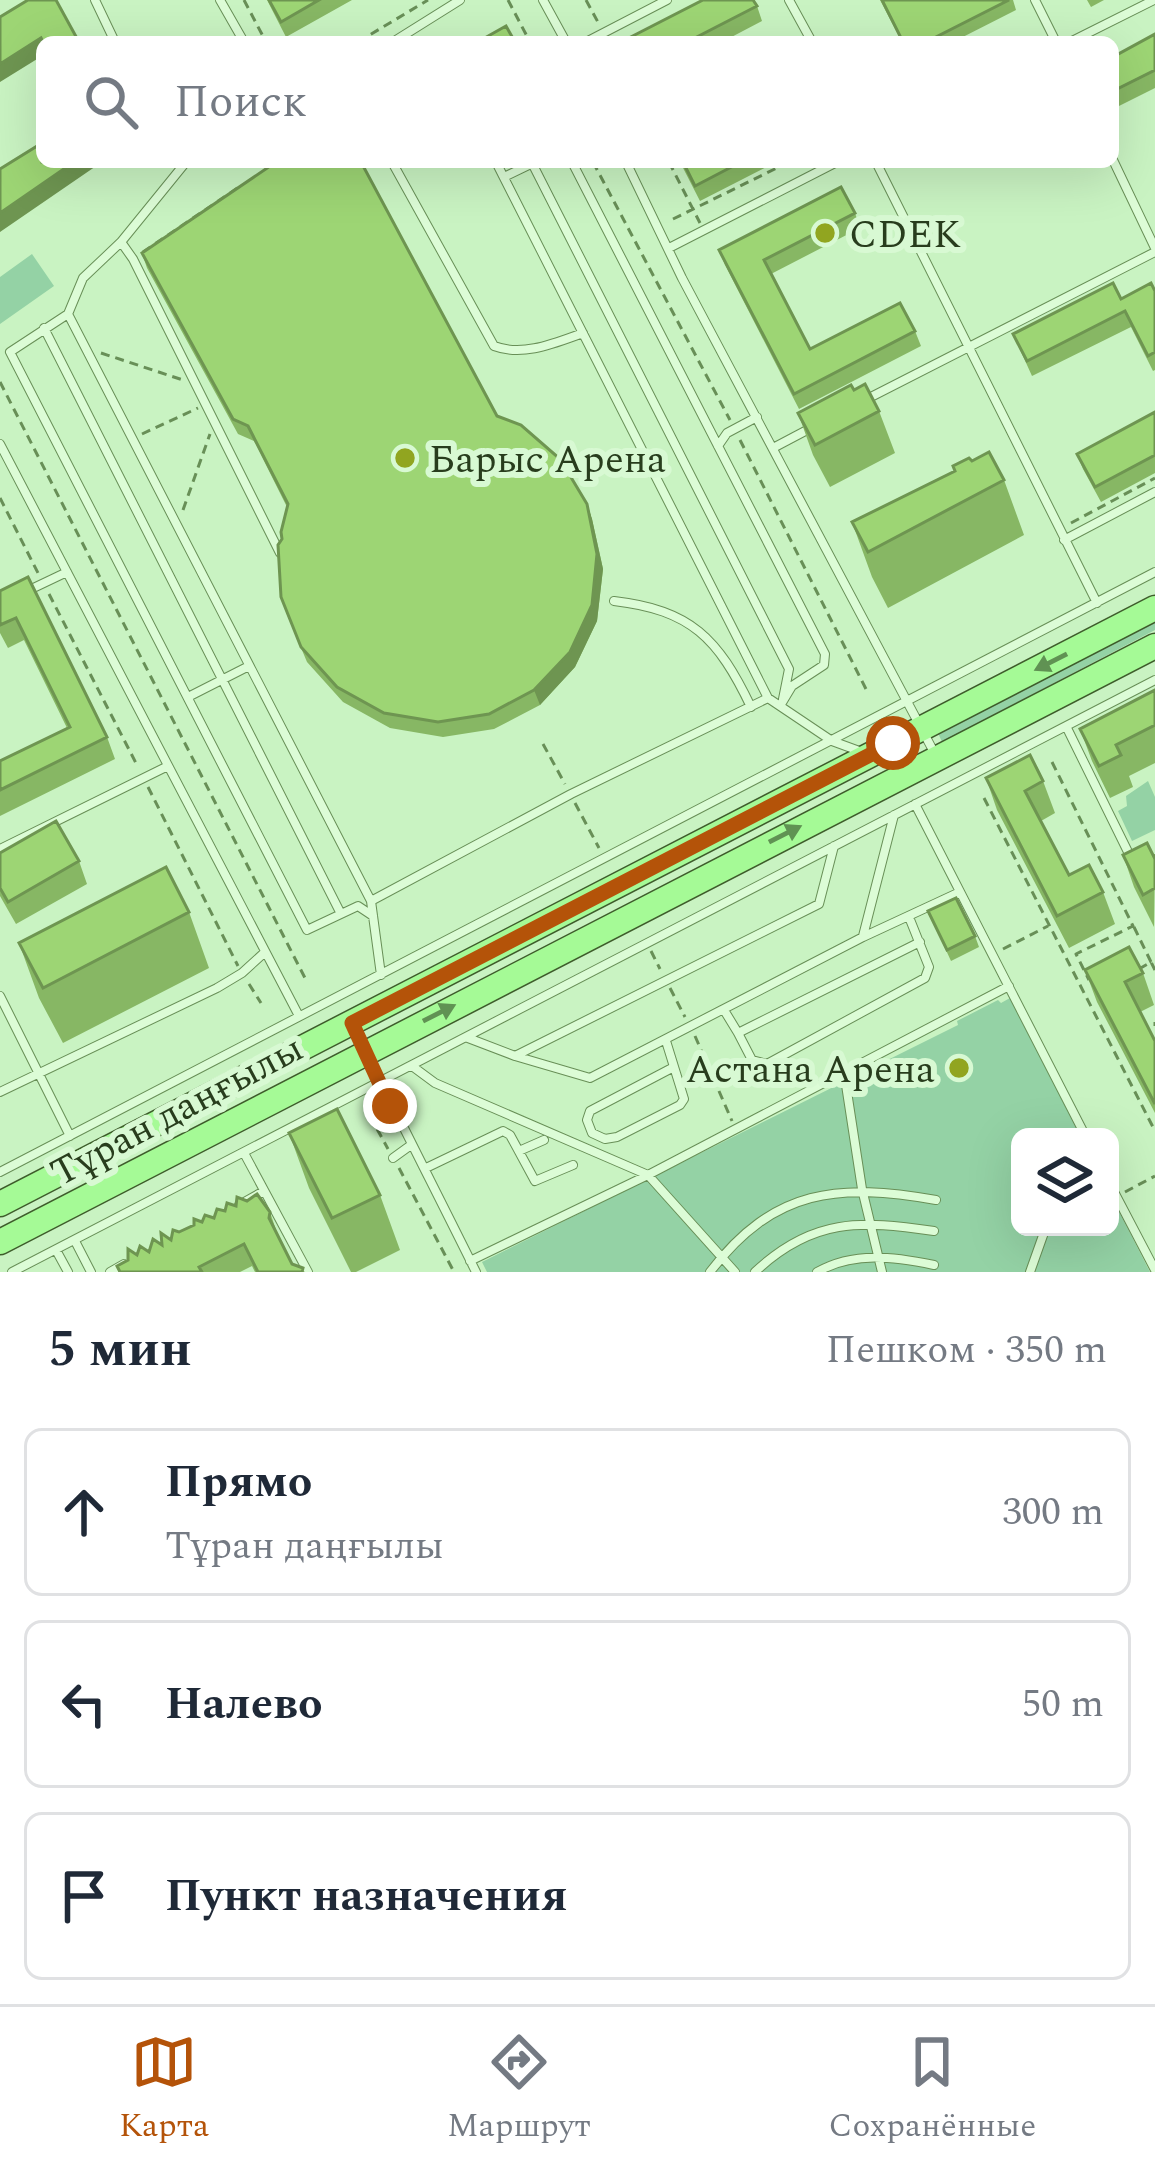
<!DOCTYPE html>
<html lang="ru">
<meta charset="utf-8">
<style>
:root{--surface:#fff;--page:#f6f6f7;--text:#1f2937;--muted:#747a83;--line:#e0e1e3;--accent:#b45309}
body{margin:0;font-family:Spectral,serif;background:var(--page);color:var(--text)}
.controls{position:absolute;right:36px;bottom:36px;display:grid;overflow:hidden;border-radius:18px;box-shadow:0 12px 48px #0002}
.controls button{width:108px;height:108px;display:grid;place-items:center;padding:0;border:0;border-bottom:3px solid var(--line);background:var(--surface);color:var(--text);font:60px sans-serif}
.stop{position:absolute;width:36px;height:36px;margin:-27px;border:9px solid #b45309;border-radius:50%;background:#fff}
.stop.end{background:#b45309;border-color:#fff;box-shadow:0 3px 12px #0008}
.list{margin:0;padding:0;list-style:none}
h2{display:flex;justify-content:space-between;align-items:center;height:156px;margin:0;padding:0 48px;font-size:51px}
h2 small{font-size:39px;font-weight:400;color:var(--muted)}
.list li{display:grid;grid-template-columns:78px 1fr auto;gap:36px;align-items:center;box-sizing:border-box;height:168px;margin:0 24px 24px;padding:0 24px;border:3px solid var(--line);border-radius:18px}
.list b{display:block;font-size:45px;white-space:nowrap}
.list p{margin:0;font-size:39px;white-space:nowrap;color:var(--muted)}
.list em{font-size:39px;font-style:normal;color:var(--muted)}
.icon{flex:none;width:66px;height:66px;fill:none;stroke:currentColor;stroke-width:2;stroke-linecap:round;stroke-linejoin:round}
.map{position:relative;flex:none;width:1155px;height:1272px;overflow:hidden}
.search{position:absolute;background:var(--surface);box-shadow:0 12px 48px #0002;left:36px;right:36px;top:36px;height:132px;display:flex;align-items:center;gap:30px;box-sizing:border-box;padding:0 42px;border-radius:18px;color:var(--muted);font-size:45px}
.sheet{height:732px;background:var(--surface)}
nav{display:flex;justify-content:space-around;align-items:center;box-sizing:border-box;height:168px;border-top:3px solid var(--line);background:var(--surface);font-size:33px;color:var(--muted)}
nav a{display:grid;justify-items:center;gap:6px}
nav .on{color:var(--accent)}
.map>svg:first-child{display:block}
.green{fill:#94d2a5}
.lines{fill:none;stroke-linecap:round;stroke-linejoin:round}
.lane-casing{stroke:#688f57;stroke-width:10}
.primary-casing{stroke:#3e5c2b;stroke-width:27}
.path{stroke:#688f57;stroke-width:3;stroke-dasharray:9 6;stroke-linecap:butt}
.lane{stroke:#dcfcd6;stroke-width:8}
.primary{stroke:#a5fa96;stroke-width:24}
.wall{fill:#87b764}
.shaded-wall{fill:#6e9551}
.building{fill:#9dd574;stroke:#6e9551;stroke-width:3}
.oneway{fill:#609253}
.route{stroke:#b45309;stroke-width:15}
.poi-dot{fill:#91a520;stroke:#d8f9d3;stroke-width:4.5}
.labels{text-anchor:middle;stroke-width:12;stroke-linejoin:round;paint-order:stroke}
.poi-label{font-size:39px;fill:#283d1d;stroke:#d8f9d3;text-anchor:start}
.street-label{font-size:39px;fill:#283d1d;stroke:#d8f9d3}
</style>
<div class="map">
<svg width="1155" height="1272" viewBox="0 0 1155 1272">
<rect width="100%" height="100%" fill="#c9f3c2"/>
<path class="green" d="M32 254 54 286 0 324V277Z
M1155 621V630L942 742 938 733Z
M1148 781 1155 797V830L1132 841 1118 811 1127 806 1126 796Z
M1010 998 1081 1137H1020V1227H1110V1194L1150 1272H487L482 1262 958 1025 957 1021 998 1000 1001 1003Z"/>
<g class="lines">
<g class="lane-casing">
<path id="lane" d="M95 0 115 42
M220 0 244 42
M543 0 566 42
M789 0 812 42
M1035 0 1056 42
M393 42 460 0
M586 42 667 0
M1070 42 1154 0
M1113 160 1155 248
M392 162 494 346C523 357 555 343 583 333
M496 162 768 698
M572 162 825 654 824 665 792 686 780 706
M626 162 682 278 936 756
M876 162 1097 603
M532 163 789 669 783 699
M504 177 533 163
M121 242 186 162
M669 248 837 162
M68 314 10 352 307 930 358 906 373 916
M44 328 340 912
M865 400 1155 252
M0 444 299 1016
M718 446 727 433 757 417
M773 448 809 429
M1064 540 1155 492
M280 553 133 259 121 242 83 278 68 314 371 901
M25 592 67 572
M614 601C691 610 718 638 751 707
M188 697 249 666
M1066 726 1130 856
M915 804 1086 1137
M0 849 168 766
M909 917 929 967 925 978 767 1064 752 1060 738 1033 920 942
M863 936 894 815
M381 975 371 901 571 794 768 698 832 741 862 752
M0 996 70 1136
M724 1010 738 1033
M353 1024C393 1108 435 1189 476 1272
M468 1038 515 1056 819 904 834 846
M666 1041 684 1099 680 1105 617 1137 605 1139 592 1133 587 1120 590 1111 672 1068
M515 1056 590 1078 863 937 960 892
M412 1066 435 1083 648 1175 735 1272
M844 1072 862 1189 882 1272
M0 1092 217 988 242 973 265 952
M519 1151 544 1140
M244 1153 308 1272
M393 1158 411 1145
M426 1168 503 1131 510 1135 535 1181 573 1165
M0 1172 1155 572
M1110 1184 1155 1270
M239 1205 264 1191
M75 1241 91 1272
M56 1250 68 1272
M470 1261 648 1175 1009 986
M12 1272 1155 680
M110 1272 124 1264
M710 1272C774 1188 839 1183 936 1200
M755 1272C812 1218 861 1220 934 1231
M817 1272C854 1251 894 1257 934 1265
M1030 1272 1046 1227"/>
</g>
<g class="primary-casing">
<path id="primary" d="M0 1204 1155 608
M0 1242 1155 646"/>
</g>
<path class="path" d="M244 0 266 42
M508 0 530 42
M586 0 599 24
M358 42 428 0
M405 162 485 166
M593 162 730 420
M669 162 700 223
M673 219 789 162
M143 252 239 187
M101 353 183 380
M0 382 306 980
M142 434 198 408
M740 440 868 693
M0 498 39 575
M183 510 210 434
M1071 523 1155 478
M49 594 138 767
M543 744 565 784
M1052 762 1133 926 1076 954 1089 980
M148 787 238 966
M984 798 1155 1131
M575 803 599 848
M1134 927 1151 962 1155 960
M1003 949 1048 926
M651 951 660 969
M1139 969 1151 962 1155 970
M249 984 261 1003
M670 988 685 1017
M1155 1022V1026
M695 1036 732 1121
M370 1116 388 1149
M399 1168 454 1272
M1125 1192 1155 1176"/>
<use href="#lane" class="lane"/>
<use href="#primary" class="primary"/>
</g>
<path class="wall" d="M267 0H352L286 37Z
M880 0H1013L1016 10 953 42H902Z
M1087 0H1104L1091 7Z
M757 6 762 21 722 42H621Z
M1155 34V88L1113 109V57Z
M680 162H776L700 201Z
M855 213 860 228 771 274 810 349 915 331 921 346 799 409 725 265 719 250Z
M142 253 497 416 587 504 592 519 603 569 597 621 575 667 540 705 494 729 443 737 390 728 343 702 307 662 286 612 282 539 287 507 254 441 238 434 147 268Z
M1155 291V370L1153 371 1131 327 1032 376 1013 334 1121 299Z
M854 390 879 411 895 453 830 487 813 455 798 413Z
M1155 412V473L1101 502 1083 469 1077 454Z
M972 461 1004 480 1024 535 888 608 872 577 852 522 955 472Z
M0 591 107 737 115 759 0 816V761L67 728 24 640 8 648 0 633Z
M1155 690V763L1129 776 1133 787 1110 798 1092 761 1080 729Z
M986 778 1043 781 1055 813 1041 821 1069 875 1103 892 1115 924 1069 948 997 810Z
M0 853 79 861 87 884 16 924 0 896Z
M1123 855 1155 856 1154 927 1134 887Z
M928 911 975 936 979 947 951 961Z
M189 912 209 968 63 1043 39 998 19 943Z
M1085 970 1143 973 1154 1005 1140 1012 1155 1041V1113L1097 1002Z
M289 1133 380 1195 400 1250 356 1272H351L309 1188Z
M236 1206 270 1212 278 1236 292 1264 305 1272H255L252 1266 240 1272H119L117 1266 137 1255 149 1252 171 1240 179 1232 214 1218Z"/>
<path class="shaded-wall" d="M41 38 42 56 0 82V64Z
M74 162H102L0 232V213Z
M587 504 592 519 603 569 597 621 575 667 540 705 534 690Z"/>
<path class="building" d="M28 0H56L79 42H43L41 38 0 64V17Z
M269 0H319L281 22Z
M703 0H753L757 6 687 42H621Z
M882 0H1009L926 42H903Z
M506 26 515 42H482L481 40Z
M1155 34V70L1113 91V57Z
M42 143V162H74L0 213V169Z
M276 162H361L497 416 521 425 560 459 587 504 597 554 592 605 570 652 534 690 489 714 438 722 384 713 337 687 301 647 281 597 278 545 282 539 281 532 288 504 248 426 233 419 142 253Z
M683 162H741L695 186Z
M841 187 855 213 764 260 810 349 900 303 915 331 794 394 719 250Z
M1113 283 1121 299 1151 283 1155 291V352L1148 356 1125 311 1027 361 1013 334Z
M865 384 879 411 815 445 798 413 851 385 854 390Z
M1155 412V455L1095 487 1077 454Z
M989 452 1004 480 868 552 852 522 955 471 953 466 969 458 972 461Z
M28 577 107 737 0 790V761L70 727 16 618 0 625V591Z
M1155 690V725L1116 745 1121 755 1099 766 1080 729Z
M1030 755 1043 781 1025 791 1069 875 1089 865 1103 892 1057 916 986 778Z
M56 821 79 861 8 902 0 888V853Z
M1147 843 1154 857 1155 856V888L1143 895 1123 855Z
M166 867 189 912 43 988 19 943Z
M956 898 975 936 947 950 928 911Z
M1129 947 1143 973 1125 982 1155 1041V1104L1085 970Z
M337 1109 380 1195 332 1218 289 1133Z
M257 1194 270 1212 269 1218 292 1264 303 1268 302 1272H258L244 1244 199 1267 202 1272H120L117 1266 128 1260V1249L137 1255 140 1246 149 1252 153 1239 162 1245 161 1233 171 1240 173 1230 179 1232 194 1225V1219L202 1222 205 1215 214 1218 217 1209 225 1211 227 1203 236 1206 237 1197 247 1201Z"/>
<defs><path id="oneway-solid" d="M-6-.8H1V-3.2L6.5 0L1 3.2V.8H-6Z" transform="scale(3)"/></defs>
<g class="oneway">
<use href="#oneway-solid" transform="translate(1051 662) rotate(153)"/>
<use href="#oneway-solid" transform="translate(785 834) rotate(-27)"/>
<use href="#oneway-solid" transform="translate(439 1013) rotate(-27)"/>
</g>
<g class="lines">
<path class="route" d="M390 1106 352 1023 893 743"/>
</g>
<g class="poi-dot">
<circle cx="825" cy="233" r="12"/>
<circle cx="405" cy="458" r="12"/>
<circle cx="959" cy="1068" r="12"/>
</g>
<g class="labels">
<g class="poi-label">
<text x="849" y="247">CDEK</text>
<text x="429" y="472">Барыс Арена</text>
<text x="935" y="1082" text-anchor="end">Астана Арена</text>
</g>
<g class="street-label">
<text transform="translate(176 1109) rotate(-28)" y="14">Тұран даңғылы</text>
</g>
</g>
</svg>
<div class="controls">
<button><svg class="icon" aria-label="layers" viewBox="0 0 24 24"><path d="M12 4l9 5-9 5-9-5zM3 14l9 5 9-5"/></svg></button>
</div>
<div class="stop" style="left:893px;top:743px"></div>
<div class="stop end" style="left:390px;top:1106px"></div>
<div class="search"><svg class="icon" aria-label="search" viewBox="0 0 24 24"><circle cx="10" cy="10" r="6"/><path d="M15 15l6 6"/></svg>Поиск</div>
</div>
<section class="sheet">
<h2>5 мин<small>Пешком · 350 m</small></h2>
<ul class="list">
<li><svg class="icon" aria-label="ahead" viewBox="0 0 24 24"><path d="M12 20V5M6 11l6-6 6 6"/></svg><div><b>Прямо</b><p>Тұран даңғылы</p></div><em>300 m</em></li>
<li><svg class="icon" aria-label="left" viewBox="0 0 24 24"><path d="M17 20v-9H6M10 6l-5 5 5 5"/></svg><div><b>Налево</b></div><em>50 m</em></li>
<li><svg class="icon" aria-label="arrive" viewBox="0 0 24 24"><path d="M6 21V4h12l-3 4 3 4H6"/></svg><div><b>Пункт назначения</b></div></li>
</ul>
</section>
<nav>
<a class="on"><svg class="icon" aria-label="map" viewBox="0 0 24 24"><path d="M3 6l6-2 6 2 6-2v14l-6 2-6-2-6 2zM9 4v14M15 6v14"/></svg>Карта</a>
<a><svg class="icon" aria-label="directions" viewBox="0 0 24 24"><path d="M12 3l9 9-9 9-9-9zM9 14v-3h6M13 9l2 2-2 2"/></svg>Маршрут</a>
<a><svg class="icon" aria-label="saved" viewBox="0 0 24 24"><path d="M7 4h10v16l-5-4-5 4z"/></svg>Сохранённые</a>
</nav>
